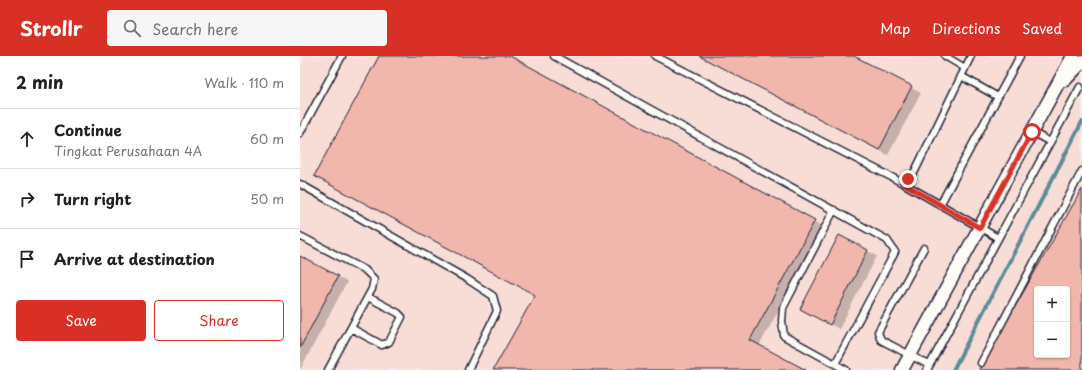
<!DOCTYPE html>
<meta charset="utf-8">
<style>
:root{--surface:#fff;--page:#f6f6f6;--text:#202124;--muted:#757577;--line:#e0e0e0;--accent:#d93025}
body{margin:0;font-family:"Playpen Sans",sans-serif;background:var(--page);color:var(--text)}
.controls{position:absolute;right:12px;bottom:12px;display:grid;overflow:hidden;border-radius:4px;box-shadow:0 1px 3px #0004}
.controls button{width:36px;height:36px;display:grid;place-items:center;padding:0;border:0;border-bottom:1px solid var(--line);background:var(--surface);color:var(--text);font:20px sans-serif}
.stop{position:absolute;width:12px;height:12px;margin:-9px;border:3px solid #d93025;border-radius:50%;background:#fff}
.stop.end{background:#d93025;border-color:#fff;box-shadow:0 1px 4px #0008}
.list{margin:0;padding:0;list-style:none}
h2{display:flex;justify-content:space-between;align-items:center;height:52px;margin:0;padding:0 16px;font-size:17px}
h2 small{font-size:13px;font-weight:400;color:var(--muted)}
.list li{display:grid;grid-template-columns:26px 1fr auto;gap:12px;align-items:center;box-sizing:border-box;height:60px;padding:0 16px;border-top:1px solid var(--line)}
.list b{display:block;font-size:15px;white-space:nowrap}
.list p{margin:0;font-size:13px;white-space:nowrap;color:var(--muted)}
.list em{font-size:13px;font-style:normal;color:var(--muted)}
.actions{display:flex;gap:8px;padding:12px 16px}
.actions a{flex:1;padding:9px 0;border:1px solid var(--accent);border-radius:4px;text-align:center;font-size:14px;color:var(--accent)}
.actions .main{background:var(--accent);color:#fff}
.icon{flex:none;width:22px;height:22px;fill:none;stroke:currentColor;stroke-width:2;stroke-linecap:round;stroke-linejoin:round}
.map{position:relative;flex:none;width:782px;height:314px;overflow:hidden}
header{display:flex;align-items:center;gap:24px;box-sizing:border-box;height:56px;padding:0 20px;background:var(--accent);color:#fff}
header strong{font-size:19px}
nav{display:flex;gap:22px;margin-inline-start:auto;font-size:14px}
.search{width:280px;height:36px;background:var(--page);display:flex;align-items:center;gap:10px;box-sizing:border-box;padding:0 14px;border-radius:4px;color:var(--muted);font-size:15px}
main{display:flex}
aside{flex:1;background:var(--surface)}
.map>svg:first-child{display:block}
.built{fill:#f8ddd6;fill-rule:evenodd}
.shadow{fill:#0003}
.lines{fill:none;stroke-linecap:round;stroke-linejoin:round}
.stream{stroke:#5b8c9a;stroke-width:4}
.building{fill:#f1b6ac;stroke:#22223b;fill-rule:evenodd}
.service-casing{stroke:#22223b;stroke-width:9}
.minor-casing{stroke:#22223b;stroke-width:15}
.service{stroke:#fdfcf7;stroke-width:6}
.minor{stroke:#fdfcf7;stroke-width:12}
.route{stroke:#d93025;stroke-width:5}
</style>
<header>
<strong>Strollr</strong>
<div class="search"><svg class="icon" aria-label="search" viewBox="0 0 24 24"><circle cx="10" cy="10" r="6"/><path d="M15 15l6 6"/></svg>Search here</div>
<nav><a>Map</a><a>Directions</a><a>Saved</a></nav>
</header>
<main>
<aside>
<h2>2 min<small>Walk · 110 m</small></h2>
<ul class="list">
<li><svg class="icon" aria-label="ahead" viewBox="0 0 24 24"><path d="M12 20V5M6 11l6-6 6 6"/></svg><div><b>Continue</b><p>Tingkat Perusahaan 4A</p></div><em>60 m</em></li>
<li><svg class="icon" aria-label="right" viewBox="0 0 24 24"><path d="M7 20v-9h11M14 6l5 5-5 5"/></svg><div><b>Turn right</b></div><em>50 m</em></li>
<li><svg class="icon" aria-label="arrive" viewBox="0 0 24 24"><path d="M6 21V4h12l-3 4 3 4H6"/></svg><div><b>Arrive at destination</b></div></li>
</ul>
<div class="actions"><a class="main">Save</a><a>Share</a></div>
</aside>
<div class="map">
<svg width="782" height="314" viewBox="0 0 782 314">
<rect width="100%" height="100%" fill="#fbeee8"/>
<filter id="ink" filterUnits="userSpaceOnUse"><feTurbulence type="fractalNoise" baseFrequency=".025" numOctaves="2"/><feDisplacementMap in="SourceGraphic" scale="8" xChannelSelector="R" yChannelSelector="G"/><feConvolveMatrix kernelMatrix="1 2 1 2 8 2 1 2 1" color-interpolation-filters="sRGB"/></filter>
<g filter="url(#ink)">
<path class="built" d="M6 0H782V314H0V10ZM737 233H767V299H737Z"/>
<path class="shadow" d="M80 0H207L524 171 459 290 504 314H194L236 239Z
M400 0H552L621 37 588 99Z
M540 180 577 200 539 273 511 258Z
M0 201 47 226 0 314Z"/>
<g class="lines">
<path class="stream" d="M653 314 782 66"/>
</g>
<path class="building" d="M79 0H210L515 164 450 284 506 314H193L235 239 14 120Z
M399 0H554L612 30 579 94Z
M782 133V314H679ZM737 233H767V299H737Z
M539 179 568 194 530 269 500 253Z
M0 200 38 220 0 292Z"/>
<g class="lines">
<g class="service-casing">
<path id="service" d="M254 0 587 184 595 196 535 308
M355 0 601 126 608 123 615 115 671 0
M645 0 665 12
M661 20 698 41
M732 76 750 86
M0 77 42 0
M601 126 698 182
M0 128 167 223 193 240 197 255 168 314
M640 149 720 0
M534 154 483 252 482 265 484 280 546 314
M0 180 65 214 74 223 72 233 28 314
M624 192 578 276 581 284 629 309
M51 272 82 289 89 286 102 261 98 257 68 241
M681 307 782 115
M627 314 780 31"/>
</g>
<g class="minor-casing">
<path id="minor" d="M765 24 782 6
M602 314 773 0"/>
</g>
<use href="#service" class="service"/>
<use href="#minor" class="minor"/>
</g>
</g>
<g class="lines" filter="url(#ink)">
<path class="route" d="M608 123 601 126 680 172 732 76"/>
</g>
</svg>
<div class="controls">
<button>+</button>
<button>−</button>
</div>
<div class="stop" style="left:732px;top:76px"></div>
<div class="stop end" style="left:608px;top:123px"></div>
</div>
</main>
